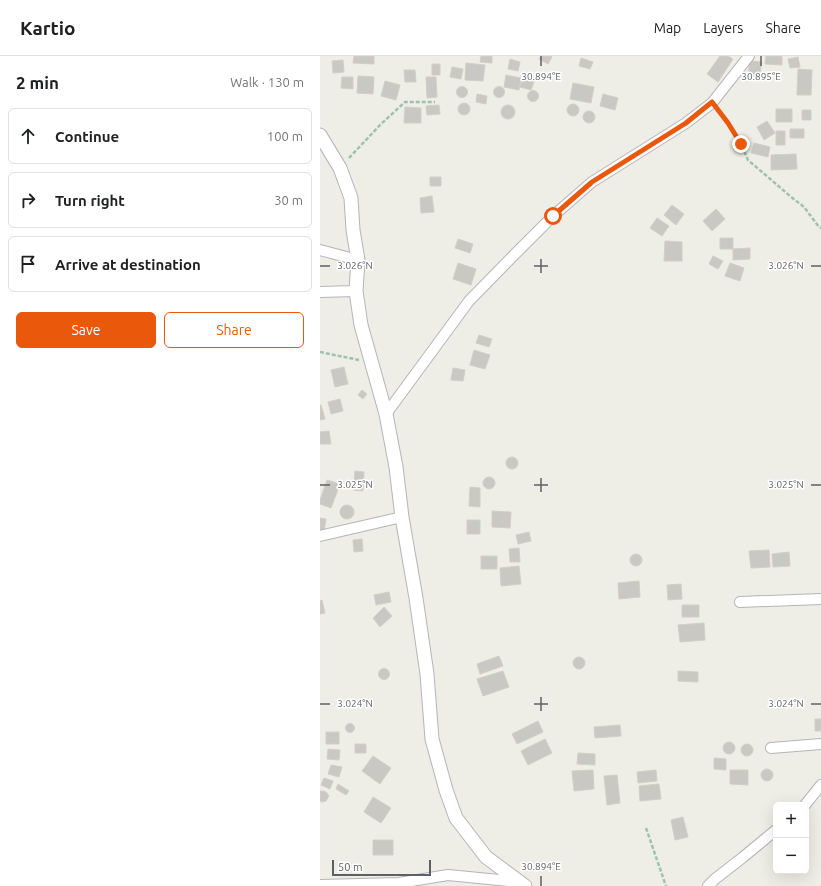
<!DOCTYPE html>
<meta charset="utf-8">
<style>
:root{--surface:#fff;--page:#f6f6f6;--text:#202124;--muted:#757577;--line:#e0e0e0;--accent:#ea580c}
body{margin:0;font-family:Ubuntu,sans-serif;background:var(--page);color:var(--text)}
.controls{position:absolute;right:12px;bottom:12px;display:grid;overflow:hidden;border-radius:6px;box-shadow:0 4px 16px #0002}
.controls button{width:36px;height:36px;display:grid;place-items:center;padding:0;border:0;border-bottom:1px solid var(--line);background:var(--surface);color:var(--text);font:20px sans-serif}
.scale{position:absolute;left:12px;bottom:10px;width:99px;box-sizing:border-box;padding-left:4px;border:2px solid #5d6064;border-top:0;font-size:11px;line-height:14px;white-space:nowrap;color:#5d6064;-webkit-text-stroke:3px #fff;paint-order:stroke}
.stop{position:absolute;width:12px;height:12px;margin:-9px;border:3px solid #ea580c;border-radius:50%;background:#fff}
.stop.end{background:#ea580c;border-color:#fff;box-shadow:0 1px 4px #0008}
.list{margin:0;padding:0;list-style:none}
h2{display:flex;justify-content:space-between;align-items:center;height:52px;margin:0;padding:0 16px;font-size:17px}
h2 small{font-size:13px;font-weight:400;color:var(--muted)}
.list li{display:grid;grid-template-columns:26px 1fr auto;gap:12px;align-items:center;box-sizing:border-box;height:56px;margin:0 8px 8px;padding:0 8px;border:1px solid var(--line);border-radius:6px}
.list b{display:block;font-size:15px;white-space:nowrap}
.list em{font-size:13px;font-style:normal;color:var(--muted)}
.actions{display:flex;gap:8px;padding:12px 16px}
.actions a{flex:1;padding:9px 0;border:1px solid var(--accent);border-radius:6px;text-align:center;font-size:14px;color:var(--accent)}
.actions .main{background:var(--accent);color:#fff}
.icon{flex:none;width:22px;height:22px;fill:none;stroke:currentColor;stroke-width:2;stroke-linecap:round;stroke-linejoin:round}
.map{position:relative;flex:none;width:501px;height:830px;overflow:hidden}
header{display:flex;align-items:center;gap:24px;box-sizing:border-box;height:56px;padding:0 20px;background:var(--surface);border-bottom:1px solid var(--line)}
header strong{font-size:19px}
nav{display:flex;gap:22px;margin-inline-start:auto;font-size:14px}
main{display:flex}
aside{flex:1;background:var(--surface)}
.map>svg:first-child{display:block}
.building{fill:#cac8c2;stroke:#d2cfc4}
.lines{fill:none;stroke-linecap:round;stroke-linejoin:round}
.minor-casing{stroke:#b3b5b9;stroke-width:12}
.tertiary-casing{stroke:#b3b5b9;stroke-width:15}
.path{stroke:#9ec3ad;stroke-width:2.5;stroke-dasharray:4 2;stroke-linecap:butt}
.minor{stroke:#fff;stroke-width:10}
.tertiary{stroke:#fff;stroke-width:13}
.route{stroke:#ea580c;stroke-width:5}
.ticks{fill:none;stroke:#5d6064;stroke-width:1.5}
.ticks-label{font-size:10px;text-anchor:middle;fill:#5d6064;stroke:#fff;stroke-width:3;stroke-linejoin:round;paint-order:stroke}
</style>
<header>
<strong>Kartio</strong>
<nav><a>Map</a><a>Layers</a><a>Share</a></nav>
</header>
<main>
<aside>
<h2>2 min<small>Walk · 130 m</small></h2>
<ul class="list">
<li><svg class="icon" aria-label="ahead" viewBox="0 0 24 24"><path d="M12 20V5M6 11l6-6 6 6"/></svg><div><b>Continue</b></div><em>100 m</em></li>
<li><svg class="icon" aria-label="right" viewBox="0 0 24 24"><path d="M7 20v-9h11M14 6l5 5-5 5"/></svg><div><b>Turn right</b></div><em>30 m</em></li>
<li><svg class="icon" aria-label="arrive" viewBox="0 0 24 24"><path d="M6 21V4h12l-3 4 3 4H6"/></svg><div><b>Arrive at destination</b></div></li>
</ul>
<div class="actions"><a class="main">Save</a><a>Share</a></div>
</aside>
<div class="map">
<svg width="501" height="830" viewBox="0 0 501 830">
<rect width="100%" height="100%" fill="#eeede6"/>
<path class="building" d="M34 0H54V8L33 7Z
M161 0H172V7L160 6Z
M221 0H231L232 1 228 8 219 3Z
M400 0H408L413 3 398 26 387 18Z
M446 0H462V9L445 8Z
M478 1 480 11 470 12 468 3Z
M261 2 273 6 270 13 259 10Z
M190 3 200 6 198 15 188 13Z
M23 4 24 16 13 17 12 5Z
M430 5 442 6 439 22 428 20Z
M146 7 165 9 163 25 145 24Z
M112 8H120V19H112Z
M132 11 143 13 141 23 130 21Z
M478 13 492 14 491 39H477Z
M84 14H95L96 26H85Z
M186 19 201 22 199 34 184 31Z
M38 20 54 21 53 38 37 37Z
M203 20 215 23 211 34 200 31Z
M22 21H33V33L21 32Z
M106 21H116L117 41 107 42Z
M65 25 80 29 76 44 61 40Z
M253 27 274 31 271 47 250 43Z
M173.5 36a5.5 5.5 0 1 1 11 0a5.5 5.5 0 1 1-11 0Z
M136.5 36a5.5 5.5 0 1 1 11 0a5.5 5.5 0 1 1-11 0Z
M207.5 40a5.5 5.5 0 1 1 11 0a5.5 5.5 0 1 1-11 0Z
M157 38 167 40 166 48 156 46Z
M283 38 298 42 295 54 280 50Z
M138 53a6 6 0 1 1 12 0a6 6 0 1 1-12 0Z
M247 54a6 6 0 1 1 12 0a6 6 0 1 1-12 0Z
M181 56a7 7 0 1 1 14 0a7 7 0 1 1-14 0Z
M119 49 120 58 107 59 106 50Z
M85 51 101 52V67H84Z
M456 53H472V66H456Z
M482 54H491V64H482Z
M263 61a6 6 0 1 1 12 0a6 6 0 1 1-12 0Z
M447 65 455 77 444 84 437 71Z
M470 73H484V82H470Z
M456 75H465V89H456Z
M434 87 450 91 448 101 431 97Z
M476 98 477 113 451 114V99Z
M110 121H121V130H110Z
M112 140 114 156 101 157 100 142Z
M352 149 364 158 356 169 344 159Z
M396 153 405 163 392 175 383 165Z
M337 162 349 170 342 180 330 172Z
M400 182H413V193H400Z
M138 183 153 188 150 197 135 192Z
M345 185 362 186V205H344Z
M430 192V203L413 204V193Z
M393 200 403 205 398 213 389 208Z
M138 207 156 213 151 229 133 223Z
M410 207 424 212 420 225 405 220Z
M159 279 172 283 169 291 156 287Z
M154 294 170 299 165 313 150 309Z
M24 311 28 328 15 331 11 314Z
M133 312 145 314 143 325 131 324Z
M42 334 47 338 43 343 38 339Z
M20 343 23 355 11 358 8 346Z
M0 349H1L5 363 0 364Z
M9 375 11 388H0V376Z
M186 407a6 6 0 1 1 12 0a6 6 0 1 1-12 0Z
M35 415 44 416 43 435 33 434Z
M163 427a6 6 0 1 1 12 0a6 6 0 1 1-12 0Z
M7 424 20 428 11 452 0 448V444Z
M150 431 160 432V451L149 450Z
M20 456a7 7 0 1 1 14 0a7 7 0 1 1-14 0Z
M172 455 191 456 190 472 172 471Z
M0 462 6 463 4 476H0Z
M147 464H160V478H147Z
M209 476 211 485 198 488 196 479Z
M42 483 43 495 34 496 33 484Z
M199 492 200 506H190L189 493Z
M449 494 450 511 431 512 429 495Z
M469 496 470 510 453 511 452 498Z
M310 504a6 6 0 1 1 12 0a6 6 0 1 1-12 0Z
M161 500H177V513H161Z
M199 510 201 528 181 530 180 512Z
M319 525 320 541 299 543 298 527Z
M361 528 362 543 348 544 347 529Z
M69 536 71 546 56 549 54 539Z
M2 544 5 557 0 558V545Z
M362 549H379V561H362Z
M64 551 72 560 60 571 53 562Z
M384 567 385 584 360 586 358 569Z
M179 600 183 610 160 618 157 608Z
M253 607a6 6 0 1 1 12 0a6 6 0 1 1-12 0Z
M58.5 618a5.5 5.5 0 1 1 11 0a5.5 5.5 0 1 1-11 0Z
M183 615 189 631 163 640 157 623Z
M358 615 378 616V626L358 625Z
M495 663H501V675H495Z
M218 665 223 676 197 688 192 678Z
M25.5 672a4.5 4.5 0 1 1 9 0a4.5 4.5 0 1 1-9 0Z
M300 669 301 680 275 682 274 671Z
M6 676H19V688H6Z
M225 683 232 697 208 709 201 695Z
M403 692a6 6 0 1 1 12 0a6 6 0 1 1-12 0Z
M421 694a6 6 0 1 1 12 0a6 6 0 1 1-12 0Z
M35 688H46V697H35Z
M8 693 20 694 19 704 7 703Z
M258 697 275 698V709L257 708Z
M53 700 71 712 60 728 42 715Z
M394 702 406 703V714L394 713Z
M11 709 22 711 19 721 8 718Z
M441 719a6 6 0 1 1 12 0a6 6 0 1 1-12 0Z
M273 714 274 733 254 735 252 715Z
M336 714 337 725 318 727 317 716Z
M410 714H428V729L410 728Z
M297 719 300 747 287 749 284 720Z
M4 722 13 725 10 733 1 729Z
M18 728 29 735 26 739 16 733Z
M339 728 341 743 320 745 319 730Z
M0 735H4L7 737 9 740 6 745 2 746 0 745Z
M53 741 71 752 61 767 44 756Z
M363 761 368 781 355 784 351 764Z
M53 784H73V799H53Z"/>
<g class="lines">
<g class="minor-casing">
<path id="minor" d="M0 194 38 204
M0 236 36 235
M66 358 149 245 194 199 233 160 272 126 366 67 392 47 429 0
M0 480 82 461
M420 546 501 543
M451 692 501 688
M485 749 501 729
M0 829 79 827 128 819 199 826
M388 830 395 823 422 802 456 774"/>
</g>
<g class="tertiary-casing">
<path id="tertiary" d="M0 79 20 112 31 142 33 174 38 204 36 235 41 269 66 358 76 411 82 461 96 542 107 618 112 683 126 734 136 762 166 801 205 830"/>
</g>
<path class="path" d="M399 55 408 67 421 88 428 104 470 140 484 151 499 171 501 172
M29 102 61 68 85 46H115
M0 296 39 304
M326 772 346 830"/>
<use href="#minor" class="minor"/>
<use href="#tertiary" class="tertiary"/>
</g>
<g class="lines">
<path class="route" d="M233 160 272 126 366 67 392 46 408 67 421 88"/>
</g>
<path class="ticks" d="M221 0V10M441 0V10M221 203V217M0 210H10M214 210H228M491 210H501M221 422V436M0 429H10M214 429H228M491 429H501M221 641V655M0 648H10M214 648H228M491 648H501M221 820V830"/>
<g class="ticks-label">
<text x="221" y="24">30.894°E</text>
<text x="441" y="24">30.895°E</text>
<text x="35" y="213">3.026°N</text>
<text x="466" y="213">3.026°N</text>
<text x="35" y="432">3.025°N</text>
<text x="466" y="432">3.025°N</text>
<text x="35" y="651">3.024°N</text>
<text x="466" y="651">3.024°N</text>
<text x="221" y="814">30.894°E</text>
</g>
</svg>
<div class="controls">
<button>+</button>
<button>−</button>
</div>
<div class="scale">50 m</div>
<div class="stop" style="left:233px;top:160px"></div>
<div class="stop end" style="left:421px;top:88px"></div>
</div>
</main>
